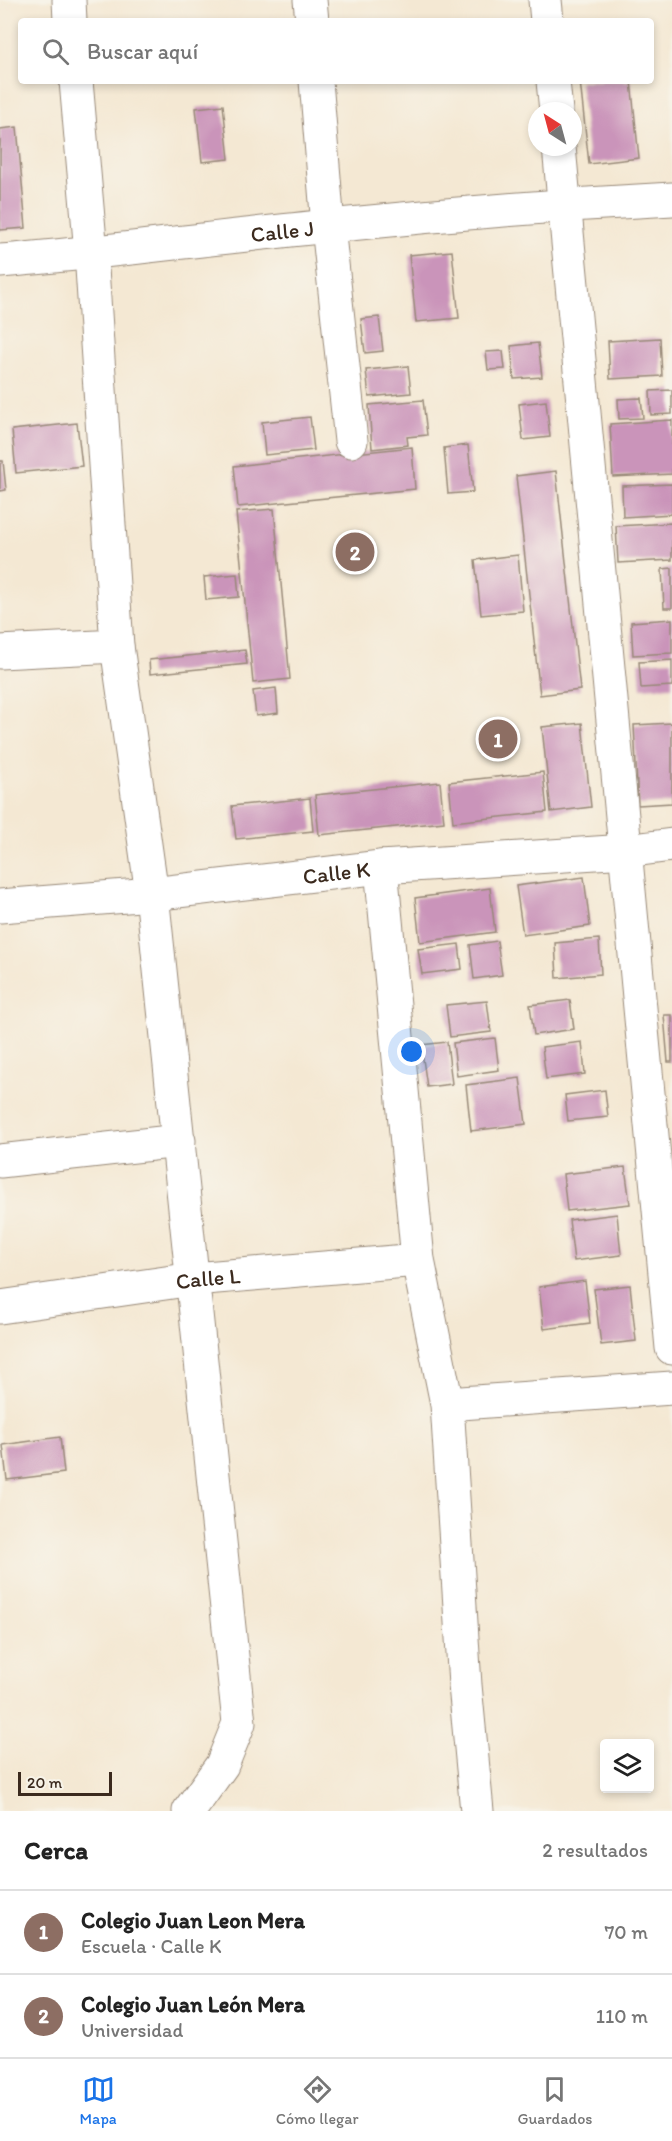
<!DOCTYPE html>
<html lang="es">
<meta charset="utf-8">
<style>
:root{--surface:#fff;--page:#f2f2f2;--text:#222;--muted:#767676;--line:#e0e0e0;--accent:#1a73e8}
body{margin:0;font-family:Itim,sans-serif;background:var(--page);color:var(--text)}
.controls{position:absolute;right:18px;bottom:18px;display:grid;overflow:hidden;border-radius:6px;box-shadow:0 3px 9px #0003}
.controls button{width:54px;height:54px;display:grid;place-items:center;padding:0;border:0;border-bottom:2px solid var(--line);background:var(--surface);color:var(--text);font:30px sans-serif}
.compass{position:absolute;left:528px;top:102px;width:54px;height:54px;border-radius:50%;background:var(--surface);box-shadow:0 3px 9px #0003;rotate:324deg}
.scale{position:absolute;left:18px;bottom:15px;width:94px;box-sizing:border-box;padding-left:6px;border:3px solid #3b2a1e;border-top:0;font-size:16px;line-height:21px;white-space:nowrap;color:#3b2a1e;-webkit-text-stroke:4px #f7f3e8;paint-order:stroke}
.you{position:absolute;left:412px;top:1052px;width:21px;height:21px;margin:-15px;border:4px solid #fff;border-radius:50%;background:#1a73e8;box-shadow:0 0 0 9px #1a73e833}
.badge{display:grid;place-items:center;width:39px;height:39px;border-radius:50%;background:var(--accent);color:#fff;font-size:20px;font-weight:700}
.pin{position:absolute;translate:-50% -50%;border:3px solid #fff;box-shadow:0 2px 6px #0006}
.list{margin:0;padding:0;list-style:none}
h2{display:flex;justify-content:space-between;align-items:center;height:78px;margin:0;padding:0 24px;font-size:26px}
h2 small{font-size:20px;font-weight:400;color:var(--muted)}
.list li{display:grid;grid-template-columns:39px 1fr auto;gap:18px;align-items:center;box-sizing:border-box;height:84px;padding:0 24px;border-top:2px solid var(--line)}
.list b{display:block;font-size:22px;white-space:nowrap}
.list p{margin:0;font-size:20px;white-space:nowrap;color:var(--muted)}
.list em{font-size:20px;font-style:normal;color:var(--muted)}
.icon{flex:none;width:33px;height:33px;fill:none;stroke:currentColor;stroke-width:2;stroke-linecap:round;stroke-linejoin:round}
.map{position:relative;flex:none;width:672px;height:1811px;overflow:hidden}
.search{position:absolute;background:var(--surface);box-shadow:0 3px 9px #0003;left:18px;right:18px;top:18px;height:66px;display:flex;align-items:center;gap:15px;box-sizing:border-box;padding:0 21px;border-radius:6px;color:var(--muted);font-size:22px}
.sheet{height:246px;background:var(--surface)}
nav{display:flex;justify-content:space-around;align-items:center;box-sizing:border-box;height:84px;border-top:2px solid var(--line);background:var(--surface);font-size:16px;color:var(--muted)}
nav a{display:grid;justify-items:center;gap:3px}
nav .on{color:var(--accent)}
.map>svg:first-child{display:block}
.building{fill:#ca94ba}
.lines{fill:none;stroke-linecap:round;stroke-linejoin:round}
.minor-casing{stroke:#988978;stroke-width:35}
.minor{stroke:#fff;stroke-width:33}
.labels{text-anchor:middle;stroke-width:4.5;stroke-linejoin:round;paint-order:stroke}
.street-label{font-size:22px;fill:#3b2a1e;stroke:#f7f3e8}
</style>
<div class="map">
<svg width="672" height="1811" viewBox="0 0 672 1811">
<rect width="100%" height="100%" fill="#f7f3e8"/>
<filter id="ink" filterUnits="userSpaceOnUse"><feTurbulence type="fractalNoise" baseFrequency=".0167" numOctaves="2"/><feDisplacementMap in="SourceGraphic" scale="12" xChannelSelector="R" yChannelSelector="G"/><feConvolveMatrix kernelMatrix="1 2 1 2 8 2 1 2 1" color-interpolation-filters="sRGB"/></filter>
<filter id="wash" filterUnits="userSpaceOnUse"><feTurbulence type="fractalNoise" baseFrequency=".008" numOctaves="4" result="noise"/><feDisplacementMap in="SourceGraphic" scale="24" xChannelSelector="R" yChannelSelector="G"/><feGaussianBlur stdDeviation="1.35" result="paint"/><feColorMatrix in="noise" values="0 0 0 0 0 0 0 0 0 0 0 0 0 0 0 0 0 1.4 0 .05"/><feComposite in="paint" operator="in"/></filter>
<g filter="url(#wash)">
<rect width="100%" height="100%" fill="#f4e8d3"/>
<g id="blocks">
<path class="building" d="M580 81H631L639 158 589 164Z
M223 105 229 159 202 162 196 108Z
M17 127 26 228 0 230V129Z
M452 251 459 318 416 322 409 255Z
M379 317 383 351 365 353 361 319Z
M660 338 662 376 610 379 608 341Z
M538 343 542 377 514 379 511 346Z
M503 351 505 369 488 370 486 352Z
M408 366 411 393 369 397 366 370Z
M672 390V414L651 415 650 391Z
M641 398 643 418 619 419 618 399Z
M423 400 427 435 407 437 408 445 372 449 369 405Z
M546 401 550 437 523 440 519 404Z
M310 417 314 450 265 455 262 422Z
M672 420V474L613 477 610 424Z
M77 423 82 466 16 473 12 430Z
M468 445 473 492 448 494 444 448Z
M412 447 415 489 238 507 234 466Z
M0 461H3L6 490 0 491Z
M556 471 580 690 540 695 516 476Z
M672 484V514L623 517 622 486Z
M274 509 290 679 253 683 236 512Z
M672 523V560L618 563 616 526Z
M518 555 523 611 481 615 475 560Z
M672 568V608H664L662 569Z
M237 574 239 597 206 600 204 577Z
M672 619V653L633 655 631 622Z
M245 650 247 664 150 674 149 660Z
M672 660V686L641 688 639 662Z
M276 688 278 713 256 716 253 691Z
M582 723 591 807 551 812 542 727Z
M672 723V803L638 805 634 725Z
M543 772 547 812 453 822 449 782Z
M440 782 444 822 319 835 315 795Z
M310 798 313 831 236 839 232 806Z
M584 877 590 926 523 935 516 886Z
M490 888 495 932 420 942 415 898Z
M599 939 601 974 557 978 555 943Z
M497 941 502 975 474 979 470 945Z
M459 944 462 969 422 974 418 949Z
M570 1000 574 1029 534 1035 530 1005Z
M487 1001 491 1032 450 1037 446 1005Z
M664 1015H672V1062H668Z
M495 1038 499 1070 457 1076 453 1043Z
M447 1042 452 1084 427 1087 421 1045Z
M582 1042 585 1074 546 1079 542 1047Z
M520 1078 526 1124 471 1131 466 1085Z
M605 1090 608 1117 568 1121 565 1095Z
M625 1167 630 1204 567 1211 563 1174Z
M617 1214 621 1255 574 1261 569 1220Z
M585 1281 590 1323 544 1329 539 1287Z
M630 1285 636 1341 601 1345 594 1289Z
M60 1437 64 1473 7 1480 3 1445Z"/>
</g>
</g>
<g filter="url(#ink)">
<use href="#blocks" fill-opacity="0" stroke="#988978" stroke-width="1.5"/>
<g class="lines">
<g class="minor-casing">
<g id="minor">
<path d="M69 0 70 21"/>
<path d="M310 0 312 21"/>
<path d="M545 0 547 21"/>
<path d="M76 81 91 253 117 646 152 894 239 1723 222 1765 189 1811"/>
<path d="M316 81 328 226 351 441"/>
<path d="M553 81 556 111"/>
<path d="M559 147 672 1348"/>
<path id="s1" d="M0 261C110 252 219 237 329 226 443 214 557 205 672 199"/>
<path d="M0 652 117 646"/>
<path d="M381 867 418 1260 447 1404 465 1685 477 1811"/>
<path id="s2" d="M0 906 152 894 381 867 626 851 672 845"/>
<path d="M0 1161 179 1141"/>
<path id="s3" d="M0 1307 193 1279 418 1260"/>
<path d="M447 1404 672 1388"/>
</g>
</g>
<use href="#minor" class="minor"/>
</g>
</g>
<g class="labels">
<g class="street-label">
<text dy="8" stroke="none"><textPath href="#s1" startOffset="284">Calle J</textPath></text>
<text dy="8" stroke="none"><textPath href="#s2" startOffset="338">Calle K</textPath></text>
<text dy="8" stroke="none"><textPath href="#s3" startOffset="210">Calle L</textPath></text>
</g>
</g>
</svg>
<div class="controls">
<button><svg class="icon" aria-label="layers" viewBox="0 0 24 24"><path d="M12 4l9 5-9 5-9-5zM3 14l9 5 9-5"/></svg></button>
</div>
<svg class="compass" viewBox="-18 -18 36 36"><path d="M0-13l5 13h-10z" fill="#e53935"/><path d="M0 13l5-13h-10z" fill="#767676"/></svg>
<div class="scale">20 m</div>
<div class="you"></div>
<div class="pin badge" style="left:498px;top:739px;background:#8d6e63">1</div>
<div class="pin badge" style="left:355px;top:552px;background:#8d6e63">2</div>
<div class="search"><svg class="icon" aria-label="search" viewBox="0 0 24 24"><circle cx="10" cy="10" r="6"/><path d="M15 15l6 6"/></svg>Buscar aquí</div>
</div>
<section class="sheet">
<h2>Cerca<small>2 resultados</small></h2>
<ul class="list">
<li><span class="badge" style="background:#8d6e63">1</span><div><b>Colegio Juan Leon Mera</b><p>Escuela · Calle K</p></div><em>70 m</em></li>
<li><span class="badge" style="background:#8d6e63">2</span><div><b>Colegio Juan León Mera</b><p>Universidad</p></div><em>110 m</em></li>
</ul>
</section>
<nav>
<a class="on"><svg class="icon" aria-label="map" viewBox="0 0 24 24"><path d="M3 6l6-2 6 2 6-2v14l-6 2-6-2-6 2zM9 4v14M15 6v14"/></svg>Mapa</a>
<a><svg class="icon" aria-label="directions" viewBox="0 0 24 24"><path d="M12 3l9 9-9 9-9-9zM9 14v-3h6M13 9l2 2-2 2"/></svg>Cómo llegar</a>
<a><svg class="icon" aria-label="saved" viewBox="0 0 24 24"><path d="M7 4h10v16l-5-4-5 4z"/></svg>Guardados</a>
</nav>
